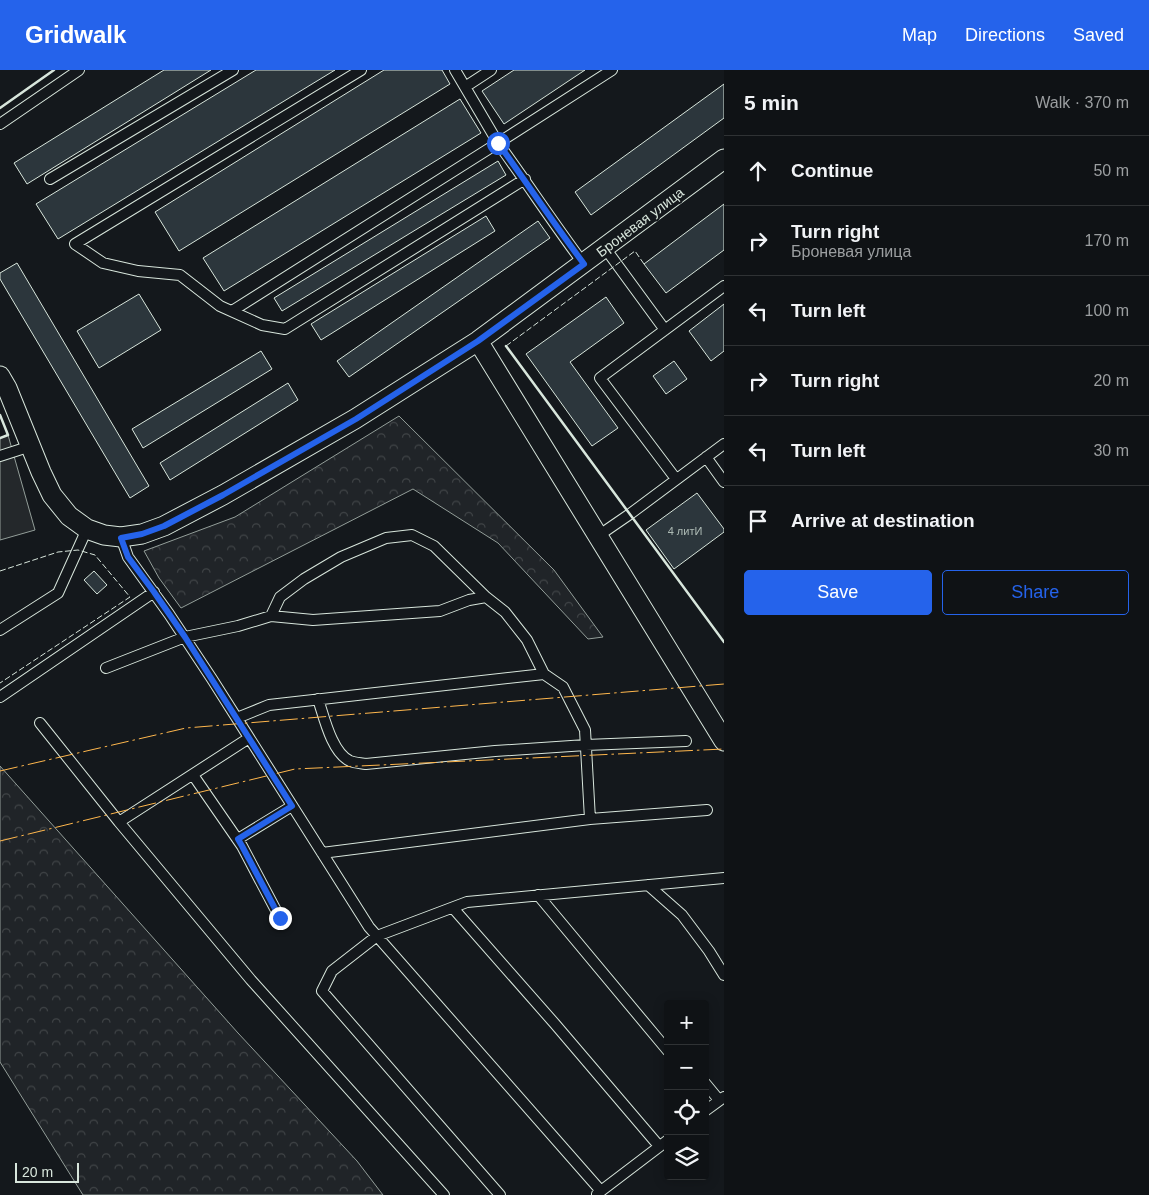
<!DOCTYPE html>
<meta charset="utf-8">
<style>
:root{--surface:#0f1215;--page:#181b1e;--text:#f1f3f6;--muted:#9b9ea0;--line:#2f3234;--accent:#2563eb}
body{margin:0;font-family:Arial,sans-serif;background:var(--page);color:var(--text)}
.controls{position:absolute;right:15px;bottom:15px;display:grid;overflow:hidden;border-radius:5px;box-shadow:0 2px 12px #0003}
.controls button{width:45px;height:45px;display:grid;place-items:center;padding:0;border:0;border-bottom:1px solid var(--line);background:var(--surface);color:var(--text);font:25px sans-serif}
.scale{position:absolute;left:15px;bottom:12px;width:64px;box-sizing:border-box;padding-left:5px;border:2px solid #d8e6dc;border-top:0;font-size:14px;line-height:18px;white-space:nowrap;color:#d8e6dc;-webkit-text-stroke:4px #14181c;paint-order:stroke}
.stop{position:absolute;width:15px;height:15px;margin:-11px;border:4px solid #2563eb;border-radius:50%;background:#fff}
.stop.end{background:#2563eb;border-color:#fff;box-shadow:0 1px 5px #0008}
.list{margin:0;padding:0;list-style:none}
h2{display:flex;justify-content:space-between;align-items:center;height:65px;margin:0;padding:0 20px;font-size:21px}
h2 small{font-size:16px;font-weight:400;color:var(--muted)}
.list li{display:grid;grid-template-columns:32px 1fr auto;gap:15px;align-items:center;box-sizing:border-box;height:70px;padding:0 20px;border-top:1px solid var(--line)}
.list b{display:block;font-size:19px;white-space:nowrap}
.list p{margin:0;font-size:16px;white-space:nowrap;color:var(--muted)}
.list em{font-size:16px;font-style:normal;color:var(--muted)}
.actions{display:flex;gap:10px;padding:15px 20px}
.actions a{flex:1;padding:11px 0;border:1px solid var(--accent);border-radius:5px;text-align:center;font-size:18px;color:var(--accent)}
.actions .main{background:var(--accent);color:#fff}
.icon{flex:none;width:28px;height:28px;fill:none;stroke:currentColor;stroke-width:2;stroke-linecap:round;stroke-linejoin:round}
.map{position:relative;flex:none;width:724px;height:1125px;overflow:hidden}
header{display:flex;align-items:center;gap:30px;box-sizing:border-box;height:70px;padding:0 25px;background:var(--accent);color:#fff}
header strong{font-size:24px}
nav{display:flex;gap:28px;margin-inline-start:auto;font-size:18px}
main{display:flex}
aside{flex:1;background:var(--surface)}
.map>svg:first-child{display:block}
.forest{fill:url(#forest-crowns);stroke:#939e99}
.parking{fill:#24282b;stroke:#939e99}
.building{fill:#2c363c;stroke:#d8e6dc}
.lines{fill:none;stroke-linecap:round;stroke-linejoin:round}
.service-casing{stroke:#d8e6dc;stroke-width:12}
.minor-casing{stroke:#d8e6dc;stroke-width:21}
.service{stroke:#14181c;stroke-width:10}
.minor{stroke:#14181c;stroke-width:19}
.fence{stroke:#d8e6dc;stroke-width:1;stroke-dasharray:6 2.5;stroke-linecap:butt}
.wall{stroke:#d8e6dc;stroke-width:2.5}
.power{stroke:#ffb74d;stroke-width:1;stroke-dasharray:18 4 2.5 4;stroke-linecap:butt}
.route{stroke:#2563eb;stroke-width:6}
.labels{text-anchor:middle;stroke-width:4;stroke-linejoin:round;paint-order:stroke}
.number-label{font-size:11px;fill:#adbab4}
.street-label{font-size:14px;fill:#d8e6dc;stroke:#14181c}
</style>
<header>
<strong>Gridwalk</strong>
<nav><a>Map</a><a>Directions</a><a>Saved</a></nav>
</header>
<main>
<div class="map">
<svg width="724" height="1125" viewBox="0 0 724 1125">
<defs>
<pattern id="forest-crowns" width="20" height="18" patternUnits="userSpaceOnUse" patternTransform="scale(1.25)"><rect width="20" height="18" fill="#202428"/><path d="M2 6a3 3 0 1 1 6 0M12 15a3 3 0 1 1 6 0" fill="none" stroke="#404447"/></pattern>
</defs>
<rect width="100%" height="100%" fill="#14181c"/>
<path class="forest" d="M399 346 554 500 603 567 588 569 498 473 413 419 181 538 159 508 144 481 235 447Z
M0 696 238 963 357 1091 383 1125H83L0 992Z"/>
<path class="parking" d="M8 365 35 460 0 470V368Z"/>
<path class="building" d="M164 0H211L27 114 14 93Z
M256 0H335L58 169 36 134Z
M384 0H442L450 14 179 181 155 142Z
M514 0H585L504 54 482 21Z
M724 14V48L591 145 575 122Z
M460 29 481 63 224 221 203 188Z
M498 91 506 105 282 241 274 228Z
M724 134V180L666 223 644 194Z
M486 146 495 161 321 270 311 254Z
M538 151 550 168 349 307 337 291Z
M17 193 149 416 130 428 0 209V203Z
M139 224 161 260 99 298 77 261Z
M606 227 624 253 570 292 618 358 592 376 526 284Z
M724 234V281L711 291 689 261Z
M261 281 272 299 143 378 132 359Z
M674 291 687 309 666 324 653 306Z
M288 313 298 330 170 410 160 393Z
M697 423 724 459V462L674 499 646 460Z
M94 501 107 515 97 524 84 510Z"/>
<g class="lines">
<g class="service-casing">
<path id="service" d="M361 0 75 174 103 193 138 201 180 205 220 236 262 255 285 259 525 109
M465 17 491 0
M0 54 79 0
M50 109 233 0
M605 178 665 260
M583 193C554 154 527 113 498 73L612 0
M232 241 498 73 455 0
M0 386 31 376
M706 387 724 412
M676 409 600 308 724 216
M598 466 630 444 724 374
M121 467 128 487 169 544 212 609 369 857 601 1121
M271 546 280 527 304 509 341 487 386 468 412 465 434 476 486 527
M0 560 58 523 87 459
M106 598 185 567 238 556 271 546 313 550 440 541 469 530 486 527 505 542 527 570 544 604
M0 627 154 522
M318 629C324 647 332 683 350 691 355 693 361 693 366 694L495 681 586 675 686 671
M237 648 269 635 544 604 563 617 585 660 590 749
M40 653 119 752
M249 668 119 752 251 910 444 1125
M193 705 242 776 280 848
M238 769 292 736
M322 783 590 749 707 740
M648 815 682 845 709 881 724 905
M538 825 668 981
M453 838 555 954 659 1076
M705 1013 719 1030
M705 1041 724 1027
M597 1124 668 1070
M500 1125 322 921 332 901 377 866 467 832 724 808"/>
</g>
<g class="minor-casing">
<path id="minor" d="M478 271 724 671
M0 306 7 318 41 402 52 425 69 446 87 459 104 465 121 467 142 464 164 456 223 425 355 349 478 271 724 89"/>
</g>
<use href="#service" class="service"/>
<use href="#minor" class="minor"/>
<path class="fence" d="M506 276 635 181 644 194
M0 501 58 482 78 480 95 485 130 527 0 613"/>
<path class="wall" d="M0 38 54 0
M506 276 724 572
M0 345 8 365 0 368"/>
<path class="power" d="M0 701 186 658 724 614
M0 771 295 699 724 679"/>
</g>
<g class="lines">
<path class="route" d="M280 848 242 776 238 769 292 736 185 567 154 522 128 487 121 468 142 464 164 456 223 425 356 349 478 271 584 194C554 154 527 113 498 73"/>
</g>
<g class="labels">
<g class="number-label">
<text x="685" y="465">4 литИ</text>
</g>
<g class="street-label">
<text transform="translate(640 152) rotate(-37)" y="5">Броневая улица</text>
</g>
</g>
</svg>
<div class="controls">
<button>+</button>
<button>−</button>
<button><svg class="icon" aria-label="locate" viewBox="0 0 24 24"><circle cx="12" cy="12" r="6"/><path d="M12 2v4M12 18v4M2 12h4M18 12h4"/></svg></button>
<button><svg class="icon" aria-label="layers" viewBox="0 0 24 24"><path d="M12 4l9 5-9 5-9-5zM3 14l9 5 9-5"/></svg></button>
</div>
<div class="scale">20 m</div>
<div class="stop" style="left:498px;top:73px"></div>
<div class="stop end" style="left:280px;top:848px"></div>
</div>
<aside>
<h2>5 min<small>Walk · 370 m</small></h2>
<ul class="list">
<li><svg class="icon" aria-label="ahead" viewBox="0 0 24 24"><path d="M12 20V5M6 11l6-6 6 6"/></svg><div><b>Continue</b></div><em>50 m</em></li>
<li><svg class="icon" aria-label="right" viewBox="0 0 24 24"><path d="M7 20v-9h11M14 6l5 5-5 5"/></svg><div><b>Turn right</b><p>Броневая улица</p></div><em>170 m</em></li>
<li><svg class="icon" aria-label="left" viewBox="0 0 24 24"><path d="M17 20v-9H6M10 6l-5 5 5 5"/></svg><div><b>Turn left</b></div><em>100 m</em></li>
<li><svg class="icon" aria-label="right" viewBox="0 0 24 24"><path d="M7 20v-9h11M14 6l5 5-5 5"/></svg><div><b>Turn right</b></div><em>20 m</em></li>
<li><svg class="icon" aria-label="left" viewBox="0 0 24 24"><path d="M17 20v-9H6M10 6l-5 5 5 5"/></svg><div><b>Turn left</b></div><em>30 m</em></li>
<li><svg class="icon" aria-label="arrive" viewBox="0 0 24 24"><path d="M6 21V4h12l-3 4 3 4H6"/></svg><div><b>Arrive at destination</b></div></li>
</ul>
<div class="actions"><a class="main">Save</a><a>Share</a></div>
</aside>
</main>
